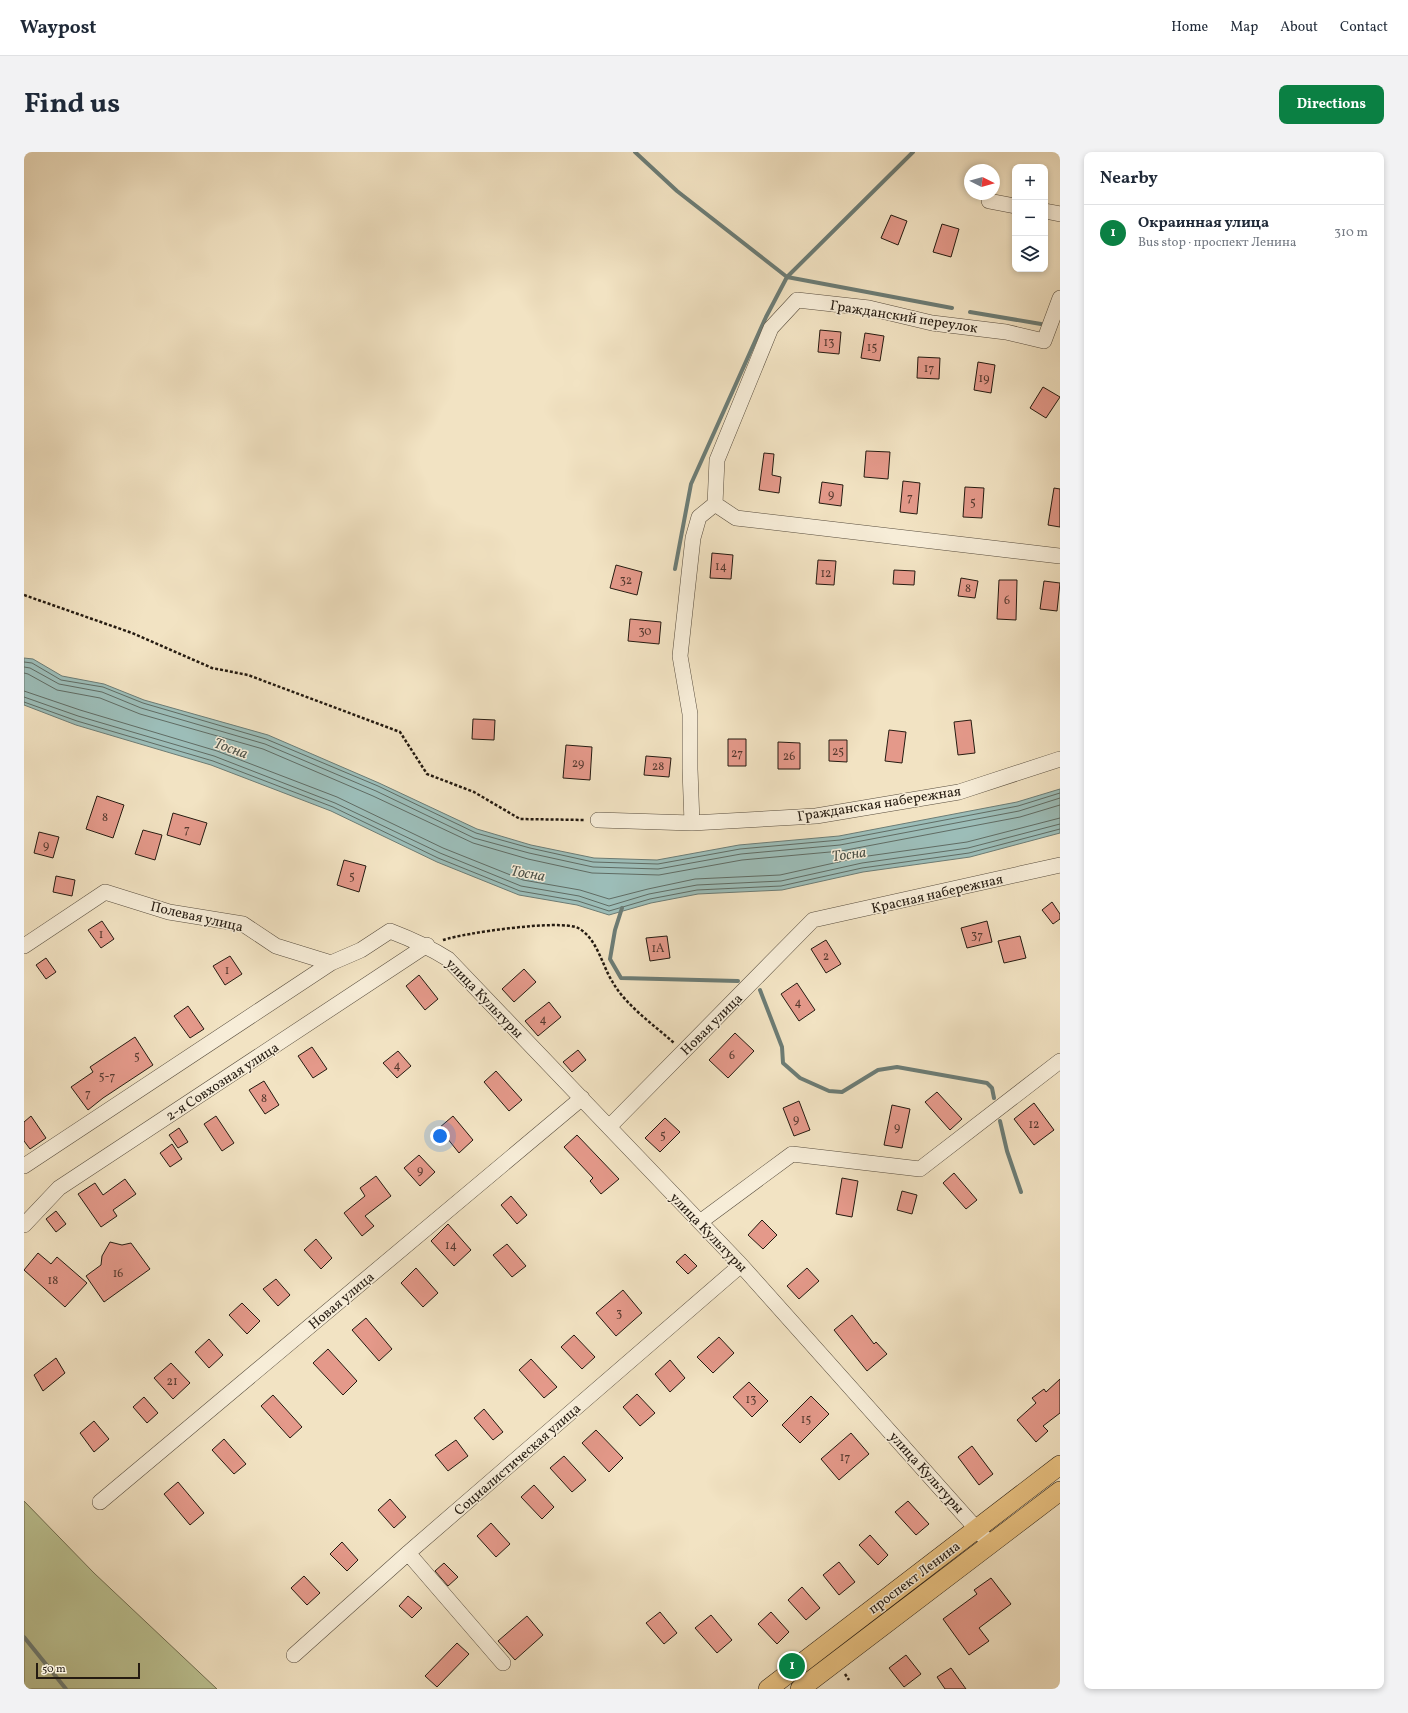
<!DOCTYPE html>
<meta charset="utf-8">
<style>
:root{--surface:#fff;--page:#f2f2f3;--text:#1f2937;--muted:#747a83;--line:#e0e1e3;--accent:#0b8043}
body{margin:0;font-family:Vollkorn,serif;background:var(--page);color:var(--text)}
.controls{position:absolute;right:12px;top:12px;display:grid;overflow:hidden;border-radius:8px;box-shadow:0 2px 6px #0003}
.controls button{width:36px;height:36px;display:grid;place-items:center;padding:0;border:0;border-bottom:1px solid var(--line);background:var(--surface);color:var(--text);font:20px sans-serif}
.compass{position:absolute;left:940px;top:12px;width:36px;height:36px;border-radius:50%;background:var(--surface);box-shadow:0 2px 6px #0003;rotate:96deg}
.scale{position:absolute;left:12px;bottom:10px;width:104px;box-sizing:border-box;padding-left:4px;border:2px solid #251b11;border-top:0;font-size:11px;line-height:14px;white-space:nowrap;color:#251b11;-webkit-text-stroke:3px #f7edd8;paint-order:stroke}
.you{position:absolute;left:416px;top:984px;width:14px;height:14px;margin:-10px;border:3px solid #fff;border-radius:50%;background:#1a73e8;box-shadow:0 0 0 6px #1a73e833}
.badge{display:grid;place-items:center;width:26px;height:26px;border-radius:50%;background:var(--accent);color:#fff;font-size:13px;font-weight:700}
.pin{position:absolute;translate:-50% -50%;border:2px solid #fff;box-shadow:0 1px 4px #0006}
.list{margin:0;padding:0;list-style:none}
h2{display:flex;justify-content:space-between;align-items:center;height:52px;margin:0;padding:0 16px;font-size:17px}
h2 small{font-size:13px;font-weight:400;color:var(--muted)}
.list li{display:grid;grid-template-columns:26px 1fr auto;gap:12px;align-items:center;box-sizing:border-box;height:56px;padding:0 16px;border-top:1px solid var(--line)}
.list b{display:block;font-size:15px;white-space:nowrap}
.list p{margin:0;font-size:13px;white-space:nowrap;color:var(--muted)}
.list em{font-size:13px;font-style:normal;color:var(--muted)}
.icon{flex:none;width:22px;height:22px;fill:none;stroke:currentColor;stroke-width:2;stroke-linecap:round;stroke-linejoin:round}
.map{position:relative;flex:none;width:1036px;height:1537px;overflow:hidden;border-radius:8px}
header{display:flex;align-items:center;gap:24px;box-sizing:border-box;height:56px;padding:0 20px;background:var(--surface);border-bottom:1px solid var(--line)}
header strong{font-size:19px}
nav{display:flex;gap:22px;margin-inline-start:auto;font-size:14px}
.intro{display:flex;align-items:center;justify-content:space-between;box-sizing:border-box;height:96px;padding:0 24px}
h1{margin:0;font-size:28px}
.button{padding:10px 18px;border-radius:8px;background:var(--accent);color:#fff;font-size:14px;font-weight:700}
main{display:flex;gap:24px;padding:0 24px}
aside{flex:1;background:var(--surface);border-radius:8px;box-shadow:0 2px 6px #0003}
.map>svg:first-child{display:block}
.green{fill:#bcc393;stroke:#706f52}
.water{fill:#9cbdb8;stroke:#6c7c75}
.lines{fill:none;stroke-linecap:round;stroke-linejoin:round}
.shore{stroke:#606c64;stroke-width:1}
.stream{stroke:#6c7c75;stroke-width:4}
.building{fill:#e4998a;stroke:#251b11}
.minor-casing{stroke:#584d3e;stroke-width:16}
.major-casing{stroke:#251b11;stroke-width:20}
.path{stroke:#251b11;stroke-width:2.5;stroke-dasharray:3 2;stroke-linecap:butt}
.minor{stroke:#f7edd8;stroke-width:15}
.major{stroke:#e9c282;stroke-width:19}
.labels{text-anchor:middle;stroke-width:3;stroke-linejoin:round;paint-order:stroke}
.number-label{font-size:12px;fill:#553a2f}
.street-label{font-size:14px;fill:#251b11;stroke:#f7edd8}
.water-label{font-size:15px;font-style:italic;fill:#4f544b;stroke:#f7edd8}
</style>
<header>
<strong>Waypost</strong>
<nav><a>Home</a><a>Map</a><a>About</a><a>Contact</a></nav>
</header>
<div class="intro"><h1>Find us</h1><a class="button">Directions</a></div>
<main>
<div class="map">
<svg width="1036" height="1537" viewBox="0 0 1036 1537">
<rect width="100%" height="100%" fill="#f2e3c3"/>
<filter id="stains"><feTurbulence type="fractalNoise" baseFrequency=".005" numOctaves="4"/><feColorMatrix values="0 0 0 0 .2 0 0 0 0 .09 0 0 0 0 .02 0 0 0 .5 -.17"/></filter>
<radialGradient id="worn" r=".72"><stop offset=".6" stop-color="#630" stop-opacity="0"/><stop offset="1" stop-color="#630" stop-opacity=".3"/></radialGradient>
<path class="green" d="M0 1349 70 1421 193 1537H0Z"/>
<path class="water" d="M0 506 9 507 38 524 80 532 120 548 244 583 355 631 453 677 507 693 570 706 633 708 715 693 815 684 993 650 1036 637V681L946 705 839 720 758 738 674 742 627 751 585 763 553 753 495 743 413 710 307 659 187 613 52 573 0 553Z"/>
<g class="lines">
<path class="shore" d="M0 510 8 511 37 528 79 535 119 551 242 587 354 634 452 681 506 696 569 710 634 712 716 697 816 688 994 654 1036 641
M0 515 6 516 35 532 78 540 117 556 241 592 352 639 450 686 505 701 569 715 634 717 717 702 816 693 995 659 1036 646
M0 521 4 522 33 538 76 546 116 562 239 597 349 644 449 691 504 707 568 721 635 723 718 708 817 699 996 665 1036 653
M0 539 56 558 193 599 313 645 419 696 499 728 556 738 585 747 624 737 671 727 756 723 837 705 943 690 1036 666
M0 545 54 564 190 604 311 651 416 701 497 734 555 744 585 754 625 742 673 733 757 729 838 711 944 696 1036 672
M0 550 53 569 189 609 309 655 414 706 496 739 554 749 585 759 626 747 673 738 757 734 838 716 945 701 1036 677"/>
<path class="stream" d="M611 0 653 39 763 125 928 156
M946 160 1017 172
M651 417 667 332 742 165 763 125 889 0
M598 756 591 778 586 807 597 826 714 829
M736 838 758 895 759 911 776 926 805 939 818 940 854 918 873 915 963 931 968 936 970 946
M976 969 983 999 997 1040
M0 1485 42 1537"/>
</g>
<path class="building" d="M867 63 883 69 874 93 857 86Z
M918 72 935 77 927 105 909 100Z
M796 178 817 180 815 202 794 200Z
M841 181 860 184 856 209 837 206Z
M894 205 916 206 915 227 893 226Z
M954 210 971 213 967 241 950 238Z
M1019 235 1036 245 1022 266 1006 256Z
M842 299 866 300 864 327 840 325Z
M740 301 750 302 748 323 757 325 755 341 735 338Z
M879 329 896 331 893 362 876 360Z
M798 330 819 333 817 354 795 351Z
M941 335 960 336 958 366 939 365Z
M1030 336 1036 337V375L1024 373Z
M688 401 709 403 707 427 686 426Z
M794 408 812 409 810 433 792 432Z
M592 413 618 420 613 443 586 436Z
M870 418 891 419 890 433 869 432Z
M937 426 954 429 951 446 934 444Z
M975 428H993L992 468 973 467Z
M1020 429 1036 431 1033 459 1016 457Z
M606 467 637 470 635 492 604 489Z
M449 567 471 568 470 588 448 587Z
M947 568 951 601 934 603 930 570Z
M865 578 882 580 878 611 861 609Z
M704 587H722V614H704Z
M805 588H823V610L805 609Z
M754 590 776 591V617H754Z
M542 593 568 595 566 628 539 626Z
M622 604 647 606 645 625 620 623Z
M73 644 100 653 89 686 62 677Z
M149 661 183 671 176 693 143 683Z
M119 678 138 683 131 708 111 702Z
M15 680 35 685 29 706 10 701Z
M320 708 342 714 335 740 313 733Z
M32 724 51 728 48 744 29 740Z
M1028 750 1036 762V767L1029 772 1018 758Z
M78 769 90 787 77 796 64 778Z
M963 769 968 790 943 796 937 776Z
M643 784 646 806 626 809 622 786Z
M996 784 1002 806 980 811 974 789Z
M802 788 817 812 802 821 787 797Z
M206 804 218 822 201 833 189 814Z
M22 806 32 820 22 827 12 813Z
M500 817 512 830 490 850 478 837Z
M395 823 414 847 401 858 382 834Z
M773 831 791 858 775 869 757 842Z
M525 850 537 865 514 884 501 869Z
M164 854 180 877 166 886 150 864Z
M711 881 730 899 704 926 685 908Z
M111 885 129 913 79 946 64 958 47 935 69 920 66 915Z
M288 895 303 917 289 926 274 904Z
M554 898 562 908 548 920 539 910Z
M374 899 387 914 373 926 359 911Z
M472 919 498 948 485 959 460 930Z
M240 929 255 953 241 962 225 938Z
M913 940 938 967 926 978 901 950Z
M775 949 786 978 770 984 759 956Z
M1010 951 1030 978 1010 993 990 967Z
M868 953 886 957 878 996 860 993Z
M7 964 22 986 6 997 0 989V970Z
M192 964 210 991 198 999 180 972Z
M429 964 449 988 435 1001 415 976Z
M641 966 656 980 636 1000 621 986Z
M155 976 164 990 154 996 145 983Z
M553 983 595 1027 577 1042 566 1029 569 1026 540 995Z
M148 992 158 1007 146 1015 136 1001Z
M395 1003 411 1020 396 1034 380 1016Z
M930 1021 953 1048 942 1057 919 1031Z
M352 1024 367 1044 341 1064 350 1074 338 1084 320 1061 341 1044 336 1036Z
M818 1026 834 1029 828 1065 812 1062Z
M101 1027 112 1042 89 1058 93 1064 77 1075 54 1042 71 1031 79 1043Z
M878 1039 893 1043 888 1062 873 1058Z
M487 1044 503 1063 493 1072 477 1053Z
M32 1059 42 1072 32 1080 22 1067Z
M738 1068 753 1083 739 1097 724 1083Z
M424 1072 447 1098 430 1114 407 1089Z
M292 1087 308 1106 297 1117 280 1098Z
M86 1090 98 1093 107 1091 126 1117 80 1150 62 1124 77 1113 78 1104Z
M483 1092 502 1114 488 1125 469 1103Z
M14 1101 27 1112 33 1105 63 1131 41 1155 0 1118Z
M661 1102 673 1114 664 1122 652 1110Z
M392 1116 414 1141 399 1155 377 1131Z
M783 1116 795 1129 775 1147 763 1134Z
M252 1127 266 1143 254 1154 239 1137Z
M599 1138 618 1161 592 1184 572 1161Z
M218 1151 236 1169 223 1182 205 1163Z
M828 1163 850 1192 852 1190 863 1202 843 1219 810 1178Z
M342 1166 368 1197 355 1209 328 1178Z
M550 1183 571 1205 558 1217 537 1195Z
M695 1185 710 1201 689 1221 673 1205Z
M185 1187 199 1203 185 1216 171 1200Z
M304 1197 333 1229 319 1243 289 1211Z
M32 1206 41 1221 19 1239 10 1223Z
M507 1207 533 1235 520 1246 495 1218Z
M646 1208 661 1226 646 1240 631 1222Z
M147 1211 166 1231 149 1247 130 1226Z
M1036 1227V1261L1019 1274 1024 1279 1012 1290 993 1268 1012 1251 1008 1246 1020 1237 1022 1240Z
M725 1230 744 1249 728 1265 709 1245Z
M613 1242 631 1261 616 1274 599 1255Z
M249 1243 278 1275 266 1286 237 1254Z
M787 1244 805 1262 776 1291 758 1273Z
M120 1245 134 1261 123 1271 109 1255Z
M460 1257 479 1280 469 1288 450 1266Z
M70 1269 85 1287 70 1300 56 1281Z
M572 1278 599 1306 585 1320 558 1291Z
M827 1281 845 1302 815 1328 797 1307Z
M200 1287 222 1312 210 1322 188 1298Z
M432 1288 444 1304 424 1319 411 1303Z
M948 1294 969 1322 955 1333 934 1305Z
M540 1304 562 1328 548 1340 526 1316Z
M154 1330 180 1361 166 1373 140 1342Z
M510 1333 530 1355 518 1367 497 1345Z
M366 1347 382 1365 370 1376 354 1358Z
M884 1349 905 1372 892 1383 871 1360Z
M467 1371 486 1392 472 1405 453 1384Z
M846 1383 864 1403 854 1413 835 1393Z
M318 1390 334 1408 323 1419 306 1402Z
M815 1410 831 1430 815 1443 799 1423Z
M420 1411 434 1425 424 1434 411 1419Z
M280 1424 296 1441 283 1453 267 1436Z
M967 1426 987 1452 955 1476 965 1489 945 1503 919 1467 953 1442 950 1438Z
M778 1435 796 1456 782 1468 764 1448Z
M384 1444 398 1456 388 1466 375 1454Z
M636 1460 653 1481 640 1492 622 1471Z
M747 1460 765 1480 753 1492 734 1472Z
M687 1463 708 1488 693 1501 671 1476Z
M503 1464 519 1483 491 1508 474 1489Z
M433 1491 445 1502 413 1535 401 1524Z
M882 1503 897 1522 880 1535 865 1516Z
M927 1516 942 1537H921L913 1525Z"/>
<g class="lines">
<g class="minor-casing">
<path id="minor" d="M965 49 991 54
M1021 59 1036 62
M691 352 712 366 1036 404
M574 668 668 671 792 664 935 640 1036 607
M668 671 666 617V562L656 504 669 386 675 365 691 352 693 308 747 176 773 148 845 156 908 171 982 180 1020 189 1036 146
M0 794 81 740 145 760 219 772 252 794 307 811
M585 975 789 768 1036 713
M0 1014 307 811 337 798 366 779C387 787 405 795 424 807L717 1113 966 1392
M676 1070 768 1002 896 1017 1036 909
M0 1073 35 1036 403 793
M76 1350 558 946
M384 1401 479 1511
M270 1503 384 1401 717 1113"/>
</g>
<g class="major-casing">
<path id="major" d="M744 1537 1036 1313
M776 1537 1036 1339"/>
</g>
<path class="path" d="M0 443 108 481 188 516 224 523 376 580 403 622 450 640 496 667 561 668
M419 788C440 781 536 767 554 776 573 786 578 813 588 829 602 854 629 872 650 891
M821 1522 825 1528"/>
<use href="#minor" class="minor"/>
<use href="#major" class="major"/>
</g>
<g class="labels">
<g class="number-label">
<text x="805" y="194">13</text>
<text x="848" y="199">15</text>
<text x="905" y="220">17</text>
<text x="960" y="230">19</text>
<text x="807" y="346">9</text>
<text x="886" y="349">7</text>
<text x="949" y="354">5</text>
<text x="697" y="418">14</text>
<text x="802" y="425">12</text>
<text x="602" y="432">32</text>
<text x="944" y="440">8</text>
<text x="983" y="452">6</text>
<text x="621" y="483">30</text>
<text x="814" y="603">25</text>
<text x="713" y="605">27</text>
<text x="765" y="608">26</text>
<text x="554" y="615">29</text>
<text x="634" y="618">28</text>
<text x="81" y="669">8</text>
<text x="163" y="681">7</text>
<text x="22" y="697">9</text>
<text x="328" y="728">5</text>
<text x="77" y="786">1</text>
<text x="953" y="787">37</text>
<text x="634" y="800">1А</text>
<text x="802" y="808">2</text>
<text x="203" y="822">1</text>
<text x="774" y="854">4</text>
<text x="519" y="871">4</text>
<text x="708" y="907">6</text>
<text x="113" y="908">5</text>
<text x="373" y="917">4</text>
<text x="83" y="928">5-7</text>
<text x="64" y="945">7</text>
<text x="240" y="950">8</text>
<text x="772" y="971">9</text>
<text x="1010" y="976">12</text>
<text x="873" y="979">9</text>
<text x="639" y="987">5</text>
<text x="396" y="1022">9</text>
<text x="427" y="1097">14</text>
<text x="94" y="1125">16</text>
<text x="29" y="1132">18</text>
<text x="595" y="1165">3</text>
<text x="148" y="1233">21</text>
<text x="727" y="1251">13</text>
<text x="782" y="1271">15</text>
<text x="821" y="1309">17</text>
</g>
<g class="street-label">
<text transform="translate(880 164) rotate(9)" y="5">Гражданский переулок</text>
<text transform="translate(855 651) rotate(-9)" y="5">Гражданская набережная</text>
<text transform="translate(913 741) rotate(-13)" y="5">Красная набережная</text>
<text transform="translate(173 764) rotate(13)" y="5">Полевая улица</text>
<text transform="translate(461 846) rotate(46)" y="5">улица Культуры</text>
<text transform="translate(687 872) rotate(-45)" y="5">Новая улица</text>
<text transform="translate(198 929) rotate(-33)" y="5">2-я Совхозная улица</text>
<text transform="translate(685 1080) rotate(46)" y="5">улица Культуры</text>
<text transform="translate(317 1148) rotate(-40)" y="5">Новая улица</text>
<text transform="translate(493 1307) rotate(-41)" y="5">Социалистическая улица</text>
<text transform="translate(903 1320) rotate(48)" y="5">улица Культуры</text>
<text transform="translate(890 1425) rotate(-37)" y="5">проспект Ленина</text>
</g>
<g class="water-label">
<text transform="translate(207 596) rotate(20)" y="5">Тосна</text>
<text transform="translate(825 702) rotate(-8)" y="5">Тосна</text>
<text transform="translate(504 721) rotate(10)" y="5">Тосна</text>
</g>
</g>
<rect width="100%" height="100%" filter="url(#stains)"/>
<rect width="100%" height="100%" fill="url(#worn)"/>
</svg>
<div class="controls">
<button>+</button>
<button>−</button>
<button><svg class="icon" aria-label="layers" viewBox="0 0 24 24"><path d="M12 4l9 5-9 5-9-5zM3 14l9 5 9-5"/></svg></button>
</div>
<svg class="compass" viewBox="-18 -18 36 36"><path d="M0-13l5 13h-10z" fill="#e53935"/><path d="M0 13l5-13h-10z" fill="#747a83"/></svg>
<div class="scale">50 m</div>
<div class="you"></div>
<div class="pin badge" style="left:768px;top:1514px">1</div>
</div>
<aside>
<h2>Nearby<small></small></h2>
<ul class="list">
<li><span class="badge">1</span><div><b>Окраинная улица</b><p>Bus stop · проспект Ленина</p></div><em>310 m</em></li>
</ul>
</aside>
</main>
